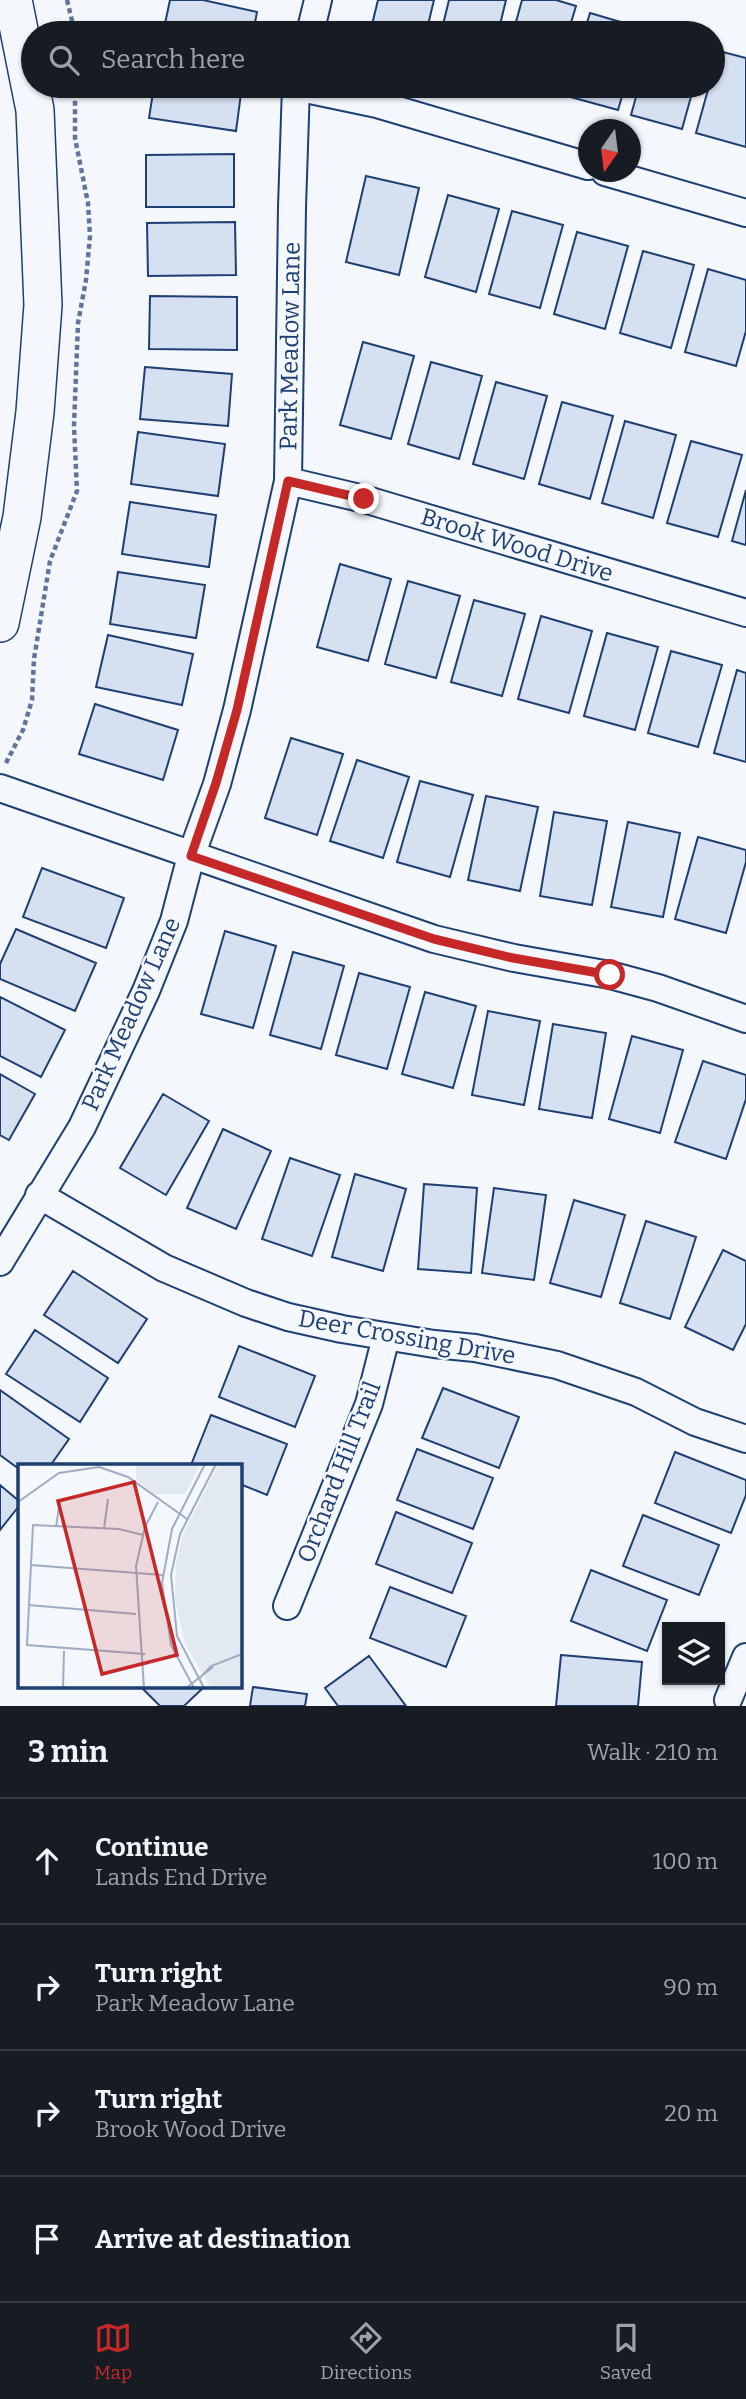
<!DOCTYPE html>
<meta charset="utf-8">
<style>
:root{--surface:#171b24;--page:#242831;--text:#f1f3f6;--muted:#9ea1a6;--line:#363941;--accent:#c62828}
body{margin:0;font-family:Bitter,serif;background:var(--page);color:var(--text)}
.controls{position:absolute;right:21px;bottom:21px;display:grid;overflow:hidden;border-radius:0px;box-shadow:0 2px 5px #0004}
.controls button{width:63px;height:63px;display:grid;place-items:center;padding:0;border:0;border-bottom:2px solid var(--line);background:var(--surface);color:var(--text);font:35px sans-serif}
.compass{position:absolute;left:578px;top:119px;width:63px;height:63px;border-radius:50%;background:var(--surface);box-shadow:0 2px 5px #0004;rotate:194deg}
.stop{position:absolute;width:21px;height:21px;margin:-16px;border:5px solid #c62828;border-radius:50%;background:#fff}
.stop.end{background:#c62828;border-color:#fff;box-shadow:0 2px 7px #0008}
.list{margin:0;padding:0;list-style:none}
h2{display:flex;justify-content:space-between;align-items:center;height:91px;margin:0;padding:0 28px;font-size:30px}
h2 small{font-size:23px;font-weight:400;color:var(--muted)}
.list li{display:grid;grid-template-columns:46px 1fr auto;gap:21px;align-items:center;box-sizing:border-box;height:126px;padding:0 28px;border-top:2px solid var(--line)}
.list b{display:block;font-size:26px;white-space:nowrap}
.list p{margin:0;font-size:23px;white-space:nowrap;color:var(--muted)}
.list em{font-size:23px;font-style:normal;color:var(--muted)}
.icon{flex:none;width:38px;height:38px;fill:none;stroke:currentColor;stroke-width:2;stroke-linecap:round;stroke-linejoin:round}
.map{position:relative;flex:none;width:746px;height:1706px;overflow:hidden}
.search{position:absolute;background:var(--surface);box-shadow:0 2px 5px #0004;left:21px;right:21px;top:21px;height:77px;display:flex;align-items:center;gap:18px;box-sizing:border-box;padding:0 24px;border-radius:38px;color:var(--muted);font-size:26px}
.sheet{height:595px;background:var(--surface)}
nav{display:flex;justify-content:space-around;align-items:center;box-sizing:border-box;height:98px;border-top:2px solid var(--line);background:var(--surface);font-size:19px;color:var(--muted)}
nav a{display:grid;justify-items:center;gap:4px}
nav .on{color:var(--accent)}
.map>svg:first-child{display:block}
.building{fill:#d5e0f0;stroke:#1d3f73;stroke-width:2}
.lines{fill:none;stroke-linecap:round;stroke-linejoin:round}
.street-casing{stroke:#1d3f73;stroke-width:30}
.secondary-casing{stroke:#1d3f73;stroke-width:40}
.path{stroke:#5e769c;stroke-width:4.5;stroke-dasharray:5 3.5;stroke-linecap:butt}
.street{stroke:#f4f7fb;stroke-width:26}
.secondary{stroke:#f4f7fb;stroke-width:37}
.route{stroke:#c62828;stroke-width:9}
.labels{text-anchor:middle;stroke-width:5;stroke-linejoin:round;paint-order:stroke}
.street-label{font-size:24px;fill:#1d3f73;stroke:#f4f7fb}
.inset-road{fill:none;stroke:#9eadc5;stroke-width:2}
.view{fill:#c62828;fill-opacity:0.15;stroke:#c62828;stroke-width:3.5}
.inset-edge{fill:none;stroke:#1d3f73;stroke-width:3.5}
</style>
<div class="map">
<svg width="746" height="1706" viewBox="0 0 746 1706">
<rect width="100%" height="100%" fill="#f4f7fb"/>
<path class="building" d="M170 0H203L257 12 253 33H163Z
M378 0H434L426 33H370Z
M449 0H506L498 33H441Z
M522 0H556L576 6 568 33H513Z
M590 13 641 28 639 33H584Z
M719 51 746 58V147L696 133 709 86H713V73Z
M154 86H242L236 131 149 118Z
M570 86H625L618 110 567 96Z
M639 86H694L682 129 631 115Z
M234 154V207H146V155Z
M366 176 419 188 399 275 346 262Z
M448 195 499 209 476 292 425 277Z
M512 211 563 225 540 308 489 294Z
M235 222 236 275 148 276 147 223Z
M577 232 628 246 605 329 554 314Z
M643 251 694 265 671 348 620 333Z
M708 269 746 280V331L736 366 685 352Z
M150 296 237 297V350L149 349Z
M363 342 414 356 391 439 340 425Z
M431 362 482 376 459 459 408 444Z
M145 367 232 374 228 426 140 419Z
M496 382 547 396 524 479 473 464Z
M562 402 613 416 590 499 539 484Z
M625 421 676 435 653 518 602 503Z
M138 432 225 444 218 496 131 484Z
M691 441 742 455 718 537 667 523Z
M746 490V545L732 541Z
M130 502 216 515 209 567 122 554Z
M340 564 391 579 368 661 317 647Z
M118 572 205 585 196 638 110 624Z
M408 581 460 596 436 678 385 664Z
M474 600 525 614 502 696 451 682Z
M541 616 592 631 569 713 518 699Z
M607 633 658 647 635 730 584 716Z
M108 635 193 654 182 705 96 687Z
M671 651 722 665 698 747 648 733Z
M737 670 746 673V762L714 753Z
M95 704 178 730 163 780 79 754Z
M291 738 343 754 317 835 265 818Z
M357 760 409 777 383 858 330 841Z
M420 781 473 795 450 877 397 862Z
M486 796 538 807 520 891 468 880Z
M554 812 607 821 592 905 540 896Z
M628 822 680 833 663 917 611 907Z
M698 837 746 850V862L726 933 675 919Z
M42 868 124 898 106 948 23 917Z
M16 929 96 963 75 1011 0 979V964Z
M225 931 276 946 253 1028 201 1014Z
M293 952 344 966 321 1049 270 1035Z
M359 973 410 987 387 1069 336 1055Z
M425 992 476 1006 453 1088 402 1074Z
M0 997 65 1030 41 1077 0 1056Z
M488 1011 540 1021 524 1105 472 1095Z
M553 1024 606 1033 592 1118 539 1109Z
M632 1036 683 1050 660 1133 609 1119Z
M703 1061 746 1075V1099L726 1159 675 1142Z
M0 1074 35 1094 9 1140 0 1135Z
M163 1094 209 1121 166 1195 120 1168Z
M223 1129 271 1151 236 1229 187 1208Z
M290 1158 340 1175 312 1256 262 1239Z
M355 1174 406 1189 383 1271 332 1257Z
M424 1184 477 1188 471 1273 418 1269Z
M494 1188 546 1195 534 1280 482 1273Z
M574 1200 625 1215 601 1297 550 1283Z
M646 1221 696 1237 670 1319 620 1303Z
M723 1250 746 1261V1324L733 1350 685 1327Z
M73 1271 147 1319 118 1363 44 1315Z
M35 1330 108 1378 80 1422 6 1374Z
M239 1346 315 1376 295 1427 219 1397Z
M443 1388 519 1417 499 1468 422 1438Z
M0 1390 69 1439 50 1466H19V1469L0 1455Z
M211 1415 287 1444 267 1495 240 1484V1466L191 1465Z
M417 1449 493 1478 473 1529 397 1500Z
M675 1452 746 1480V1495L731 1533 655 1503Z
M0 1485 19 1501V1506L0 1530Z
M396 1512 472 1543 452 1593 376 1564Z
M643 1515 719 1545 699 1595 623 1566Z
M591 1570 667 1600 647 1651 571 1621Z
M390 1587 466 1616 446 1667 370 1638Z
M561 1655 642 1662 638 1706H556Z
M369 1656 406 1706H338L325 1688Z
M141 1687H204L184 1706H160Z
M253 1687 307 1694 305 1706H250Z"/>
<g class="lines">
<g class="street-casing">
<path id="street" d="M310 33 318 0
M296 87 377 104 588 166
M605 172 746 213
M288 481 364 499 746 613
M0 788 434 939 514 958 610 975 658 988 746 1019
M39 1195 164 1268 246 1303 288 1317 342 1329 434 1344 475 1348 557 1365 636 1392 695 1422 746 1439
M0 1262 82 1127 146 991 174 921 191 856 217 784 237 710 288 481 292 207 296 86
M287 1606 369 1404 386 1337
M728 1700 746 1657"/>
</g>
<g class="secondary-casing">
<path id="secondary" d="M0 623 22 517 35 412 43 305 35 110 13 0"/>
</g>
<path class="path" d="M67 0 75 33
M6 763 23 730 32 700 34 659 50 561 77 491 74 426 78 323 86 280 90 236 88 203 75 138V86"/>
<use href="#street" class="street"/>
<use href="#secondary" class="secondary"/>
</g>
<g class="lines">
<path class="route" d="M364 499 288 481 237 710 216 783 191 856 434 939 513 958 610 975"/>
</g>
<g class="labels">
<g class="street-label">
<text transform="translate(290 346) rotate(-89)" y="8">Park Meadow Lane</text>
<text transform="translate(517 545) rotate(17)" y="8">Brook Wood Drive</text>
<text transform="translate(131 1014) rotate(-66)" y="8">Park Meadow Lane</text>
<text transform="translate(407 1337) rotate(10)" y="8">Deer Crossing Drive</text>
<text transform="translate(339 1472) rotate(-69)" y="8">Orchard Hill Trail</text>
</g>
</g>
<g transform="translate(18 1464)">
<rect width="224" height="224" fill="#f4f7fb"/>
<path d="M118 0H183L167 30H135L118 15ZM201 0H224V224H193L167 180 157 136 158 99 165 70Z" fill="#e3e9f0"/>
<path class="inset-road" d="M0 38 41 9 81 3 110 13 169 55M38 63 42 37M86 65 90 35M125 71 101 65 15 61 9 181 127 190M12 101 145 111M10 141 118 150M181 215 193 202 224 190M45 224 46 187M126 224 118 102 127 63 140 38M168 224 195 203M176 224 153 181 144 119 154 65 187 0M186 224 159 172 153 111 162 70 198 0"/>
<path class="view" d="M116 18 159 191 84 210 40 37Z"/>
<rect width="224" height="224" class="inset-edge"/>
</g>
</svg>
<div class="controls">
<button><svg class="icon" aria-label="layers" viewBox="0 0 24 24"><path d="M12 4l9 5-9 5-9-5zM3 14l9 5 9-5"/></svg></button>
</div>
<svg class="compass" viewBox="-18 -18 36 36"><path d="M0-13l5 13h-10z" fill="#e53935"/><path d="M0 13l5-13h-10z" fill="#9ea1a6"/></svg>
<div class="stop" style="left:610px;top:975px"></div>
<div class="stop end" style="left:364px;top:499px"></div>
<div class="search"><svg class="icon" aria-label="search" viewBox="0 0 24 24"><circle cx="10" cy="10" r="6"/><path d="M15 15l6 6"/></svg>Search here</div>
</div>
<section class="sheet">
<h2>3 min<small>Walk · 210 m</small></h2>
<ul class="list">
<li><svg class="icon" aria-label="ahead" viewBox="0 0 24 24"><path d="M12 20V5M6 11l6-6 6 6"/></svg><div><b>Continue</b><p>Lands End Drive</p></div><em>100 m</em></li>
<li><svg class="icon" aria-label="right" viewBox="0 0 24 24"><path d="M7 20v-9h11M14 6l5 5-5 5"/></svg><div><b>Turn right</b><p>Park Meadow Lane</p></div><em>90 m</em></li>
<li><svg class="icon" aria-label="right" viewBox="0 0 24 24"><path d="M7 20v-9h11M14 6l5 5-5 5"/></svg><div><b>Turn right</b><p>Brook Wood Drive</p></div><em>20 m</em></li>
<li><svg class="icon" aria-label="arrive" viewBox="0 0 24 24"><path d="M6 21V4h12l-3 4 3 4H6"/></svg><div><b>Arrive at destination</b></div></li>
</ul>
</section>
<nav>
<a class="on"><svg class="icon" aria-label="map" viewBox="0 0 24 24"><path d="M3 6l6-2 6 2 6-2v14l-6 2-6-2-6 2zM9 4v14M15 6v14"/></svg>Map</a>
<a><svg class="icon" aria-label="directions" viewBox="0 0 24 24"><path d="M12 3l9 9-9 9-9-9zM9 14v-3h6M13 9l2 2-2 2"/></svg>Directions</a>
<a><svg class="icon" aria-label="saved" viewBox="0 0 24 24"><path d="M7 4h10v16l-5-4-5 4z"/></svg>Saved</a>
</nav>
